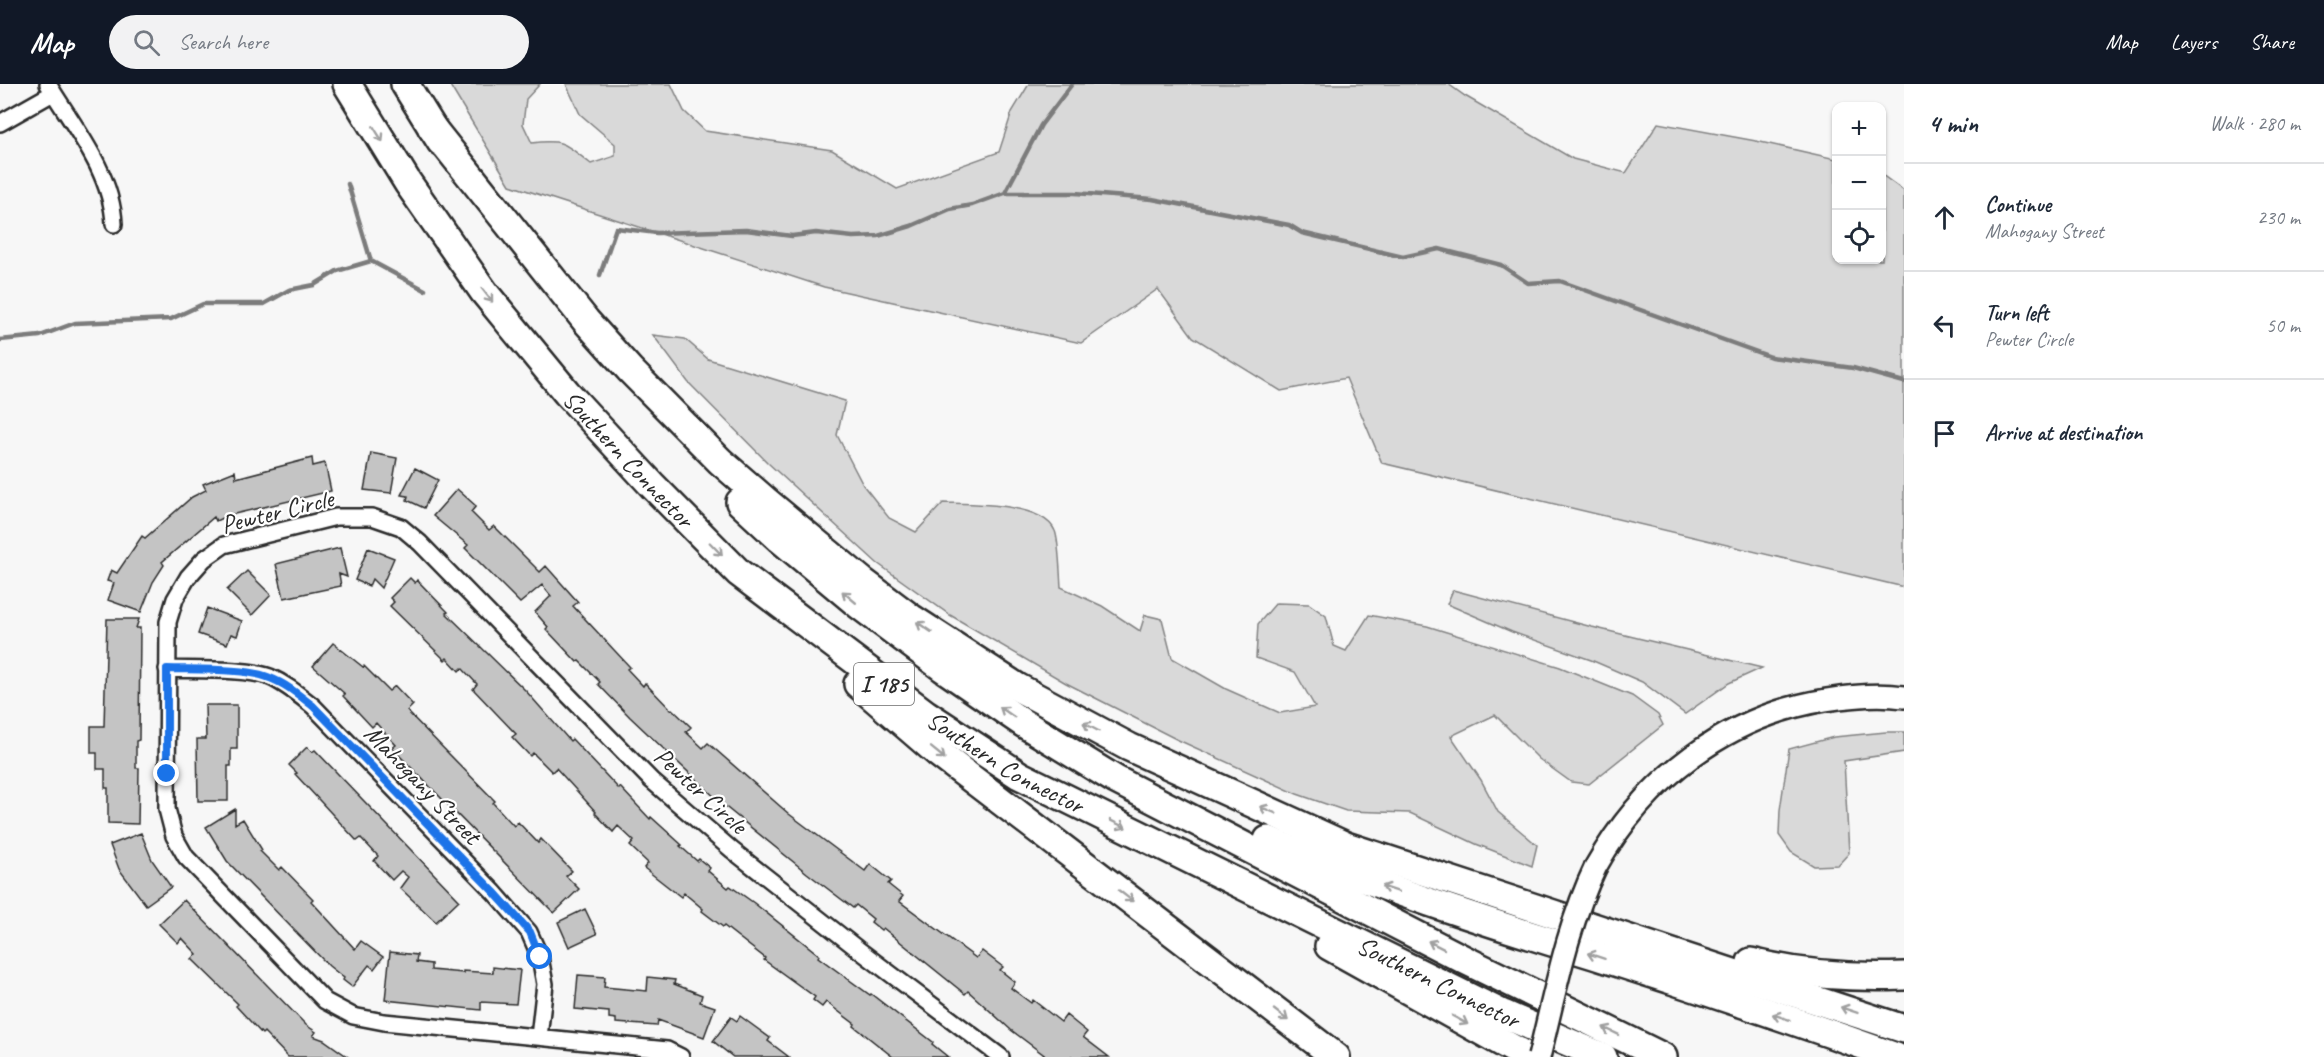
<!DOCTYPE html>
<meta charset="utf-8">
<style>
:root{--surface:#fff;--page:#f2f2f3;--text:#1f2937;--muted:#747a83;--line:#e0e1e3;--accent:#111827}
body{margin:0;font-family:Caveat,sans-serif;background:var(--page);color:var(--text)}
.controls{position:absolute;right:18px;top:18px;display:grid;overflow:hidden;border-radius:12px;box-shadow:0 2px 4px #0004}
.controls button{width:54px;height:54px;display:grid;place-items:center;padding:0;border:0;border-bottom:2px solid var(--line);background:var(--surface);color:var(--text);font:30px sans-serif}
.stop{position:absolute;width:18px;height:18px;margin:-14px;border:4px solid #1a73e8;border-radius:50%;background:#fff}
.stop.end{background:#1a73e8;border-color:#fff;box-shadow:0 2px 6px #0008}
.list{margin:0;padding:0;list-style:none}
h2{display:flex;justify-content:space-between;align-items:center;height:78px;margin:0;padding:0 24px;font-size:26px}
h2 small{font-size:20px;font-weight:400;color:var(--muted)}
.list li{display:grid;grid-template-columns:39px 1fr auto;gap:18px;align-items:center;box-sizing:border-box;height:108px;padding:0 24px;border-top:2px solid var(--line)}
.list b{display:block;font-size:22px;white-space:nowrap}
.list p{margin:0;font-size:20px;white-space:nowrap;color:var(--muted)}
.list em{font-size:20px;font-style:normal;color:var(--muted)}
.icon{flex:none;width:33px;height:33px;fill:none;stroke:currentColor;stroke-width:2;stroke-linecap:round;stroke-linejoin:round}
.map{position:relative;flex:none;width:1904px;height:973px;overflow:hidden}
header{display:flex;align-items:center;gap:36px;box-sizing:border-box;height:84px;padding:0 30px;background:var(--accent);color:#fff}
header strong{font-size:28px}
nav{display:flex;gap:33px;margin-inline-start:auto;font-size:21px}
.search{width:420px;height:54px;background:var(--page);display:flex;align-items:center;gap:15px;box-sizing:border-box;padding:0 21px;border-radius:33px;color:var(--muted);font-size:22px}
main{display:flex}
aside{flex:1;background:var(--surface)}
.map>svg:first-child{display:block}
.green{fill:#d9d9d9;stroke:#828282;stroke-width:1.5}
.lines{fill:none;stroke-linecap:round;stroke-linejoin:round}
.stream{stroke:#7b7b7b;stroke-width:4.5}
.building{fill:#c4c4c4;stroke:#2b2b2b;stroke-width:1.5}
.street-casing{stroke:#2b2b2b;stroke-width:20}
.secondary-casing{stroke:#2b2b2b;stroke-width:26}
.highway-casing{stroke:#2b2b2b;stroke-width:32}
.street{stroke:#fff;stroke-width:15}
.secondary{stroke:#fff;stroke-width:21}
.highway{stroke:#fff;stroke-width:27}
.secondary-bridge-casing{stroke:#2b2b2b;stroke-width:26;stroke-linecap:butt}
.secondary-bridge{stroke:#fff;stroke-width:21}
.oneway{stroke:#a0a0a0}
.route{stroke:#1a73e8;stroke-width:8}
.labels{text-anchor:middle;stroke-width:4.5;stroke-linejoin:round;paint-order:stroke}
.shield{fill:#fff;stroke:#6b6b6b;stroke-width:1.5}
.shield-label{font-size:24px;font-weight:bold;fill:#2b2b2b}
.street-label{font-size:26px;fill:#2b2b2b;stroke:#fff}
</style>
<header>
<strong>Map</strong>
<div class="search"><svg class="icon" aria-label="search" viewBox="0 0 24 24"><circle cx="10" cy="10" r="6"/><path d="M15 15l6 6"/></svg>Search here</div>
<nav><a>Map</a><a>Layers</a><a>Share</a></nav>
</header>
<main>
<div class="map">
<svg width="1904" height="973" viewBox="0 0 1904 973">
<rect width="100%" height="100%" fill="#f7f7f7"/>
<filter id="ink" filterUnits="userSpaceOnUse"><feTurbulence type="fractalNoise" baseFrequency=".0167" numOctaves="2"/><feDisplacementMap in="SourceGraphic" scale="12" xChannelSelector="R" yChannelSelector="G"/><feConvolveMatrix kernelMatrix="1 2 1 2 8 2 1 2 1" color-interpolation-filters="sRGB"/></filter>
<g filter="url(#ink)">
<path class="green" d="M449 0H540L526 15 523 40 532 59C565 55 565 60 591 80L615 72V60L580 30 566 0H671L684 27 705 47 832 66 897 105 999 68 1012 28 1029 0H1448L1465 12 1573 75 1626 89 1658 39 1756 57 1836 75V176H1882V91L1904 107V503L1382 379 1346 294 1281 307 1193 253 1158 205 1081 259 824 203 510 101Z
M653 251 685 255 708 275 845 317 837 351 863 401 889 434 916 448 943 419C970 420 1043 418 1055 447 1059 456 1060 490 1061 503L1102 522 1140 547 1145 531 1162 535 1172 574 1226 605 1280 629 1315 623 1295 588 1256 574 1258 540 1276 519 1309 520 1326 532 1334 562 1346 567 1369 531 1427 542 1560 583 1632 612 1658 631 1663 641 1589 700 1571 698 1539 675 1495 631 1451 652 1481 696 1498 728 1537 761 1532 782 1476 760 1410 729 1346 727 1297 710 1176 655 1066 599 950 531 877 479 768 379 688 298Z
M1453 506 1592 543 1762 584 1729 599 1685 630 1642 598 1591 576 1512 548 1447 520Z
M1886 648H1904V668L1844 677 1849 769 1838 781 1814 782 1791 768 1779 751 1780 726 1789 665 1834 653Z"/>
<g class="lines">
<path class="stream" d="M348 100 371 177
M1005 109 1041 41 1072 0
M600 191 616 144 657 149 746 146 792 152 816 149 853 153 878 152 911 142 950 125 972 121 1005 109H1075L1152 115 1289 141 1302 149 1403 173 1439 165 1501 181 1528 199 1560 197 1771 273 1853 284 1904 298
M0 256 40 252 75 239 171 235 203 220H264L289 206 314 201 337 187 371 177 425 206"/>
</g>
<path class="building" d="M371 369 397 374 391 409 364 406Z
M312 374 313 382 325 379 331 407 226 432 216 437 214 433 162 478 164 481 153 498 141 528 108 516 114 499 107 497 111 486 117 489 142 452 145 454 192 413 206 406 203 400 235 387 236 394Z
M415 384 438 396 424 424 407 416 408 412 401 411Z
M457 405 476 422 471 428 489 446 494 442 540 488 546 482 578 518 573 522 630 583 627 585 643 602 645 599 671 626 672 625 691 643 686 648 703 664 708 659 789 730 865 787 870 780 891 797 888 800 903 812 899 817 976 874 982 867 1003 883 1000 886 1015 898 1011 904 1031 919 1033 916 1061 938 1066 931 1087 948 1083 953 1109 973H1047L1011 946 968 907 965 910 883 844 881 846 871 838 873 835 856 821 853 824 807 789 722 720 630 633 598 600 600 598 579 577 577 578 546 545 548 543 535 528 551 512 542 501 520 519 465 464 468 461 433 432Z
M340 464 347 493 339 490 341 502 284 514 276 480Z
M368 464 394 474 381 504 372 495 369 502 355 496Z
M247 487 271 511 252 531 227 506Z
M410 494 415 499 417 496 448 528 446 529 526 607 570 657 572 655 619 705 620 703 650 735 651 733 682 761 680 762 697 777 699 775 710 784 708 787 728 804 730 802 754 819 819 871 818 873 870 911 871 910 933 958 932 960 948 973H893L854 942 855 940 826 918 822 923 813 916 815 913 764 876 765 874 724 842 723 843 702 827 703 825 684 809 681 813 644 784 648 779 630 762 634 757 618 742 613 748 595 729 596 728 556 684 552 688 533 669 530 672 512 653 516 650 473 605 477 600 462 584 459 587 447 574 445 576 390 522 394 518 390 514Z
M207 524 242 537 237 552 231 550 227 560 198 550Z
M107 535H139L136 544H140L139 656 136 657V684H139L138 740 108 739V704H105V685H97V669H91V642H104Z
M333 559 363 583 364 582 389 607 395 602 413 621 407 627 495 717 493 719 514 742 518 738 538 759 541 755 572 787 566 792 579 805 554 829 392 664 396 661 376 639 372 643 343 612 345 610 313 582Z
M205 621H237V665H231V682H228V717H198L197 655H206Z
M307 663 312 668 315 666 459 816 436 838 400 804 408 793 401 787 392 796 374 777 378 772 361 754 357 757 295 690 297 689 289 681Z
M235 725V740L243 735 262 766 260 767 279 786 282 783 313 815 311 817 355 865 361 857 383 873 374 885 369 881 352 903 343 896 344 894 329 882 227 777 206 743Z
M141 749 152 776 171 803 146 821 119 785 110 761Z
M184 816 306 941 316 948 313 952 324 956 348 973H288L264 948 262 950 236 922 238 920 192 875 197 870 182 854 178 859 159 840Z
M585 825 597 850 569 863 558 838Z
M390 868 417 871 416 878 431 880V886L463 889V887L493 889V883L520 886 516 920 481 918V926L385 916Z
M578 891 605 893 604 903 647 907 648 893 675 896 674 900 702 911 700 918 715 923 704 953 658 936 657 942 616 939V935L609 934V928L575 925Z
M740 932 770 954 768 957 789 973H733L713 957 731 933 737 937Z"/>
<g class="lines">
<g class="street-casing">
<path id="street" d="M48 0C74 43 112 89 114 140
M0 39 53 9
M167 585C193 586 248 584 270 593 286 600 299 611 313 622L494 808 529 848 540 873 545 900 539 953
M681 973 667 966 384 938 353 932 325 917 186 773 174 752 167 725 168 538 175 515 188 493 204 475 224 461 336 433H372L401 443 420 459 652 697 732 766 859 866 1001 973"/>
</g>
<g class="secondary-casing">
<path id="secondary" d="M1596 782C1645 695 1726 632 1826 616 1851 612 1878 609 1904 613"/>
</g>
<g class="highway-casing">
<g id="highway">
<path id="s1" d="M347 0 408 99 484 208 567 309 653 402 739 489 926 630 1019 691 1503 930 1603 973"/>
<path d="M405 0 441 58"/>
<path d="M432 44 586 237 630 286 720 377 767 418 862 497 911 534 1017 603 1129 663 1346 762 1904 945"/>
<path d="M740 418 780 455 859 521 943 584 1023 639 1116 696 1463 875 1663 973"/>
<path d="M858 600 938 669 1336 973"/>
<path d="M1268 756C1374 802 1483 837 1594 871 1695 903 1796 937 1896 973"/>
<path d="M1329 862 1528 973"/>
<path d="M1751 878C1802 891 1852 894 1904 892"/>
</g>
</g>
<use href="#street" class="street"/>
<use href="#secondary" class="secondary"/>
<use href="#highway" class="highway"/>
<g class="secondary-bridge-casing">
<path id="secondary-bridge" d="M1539 973C1555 909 1567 842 1596 782"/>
</g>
<use href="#secondary-bridge" class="secondary-bridge"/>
</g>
<defs><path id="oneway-shaft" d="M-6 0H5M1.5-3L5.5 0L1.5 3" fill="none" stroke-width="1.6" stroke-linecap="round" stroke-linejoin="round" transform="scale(1.5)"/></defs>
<g class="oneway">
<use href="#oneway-shaft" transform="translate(378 50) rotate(58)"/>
<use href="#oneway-shaft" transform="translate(487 211) rotate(52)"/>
<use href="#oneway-shaft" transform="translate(716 465) rotate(46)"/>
<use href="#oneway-shaft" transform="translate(849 513) rotate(-140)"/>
<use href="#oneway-shaft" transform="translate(924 543) rotate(-146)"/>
<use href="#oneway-shaft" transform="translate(1007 628) rotate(-145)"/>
<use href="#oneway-shaft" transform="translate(1091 643) rotate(-152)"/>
<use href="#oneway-shaft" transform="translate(938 669) rotate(39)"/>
<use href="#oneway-shaft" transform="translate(1268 726) rotate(-157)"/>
<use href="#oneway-shaft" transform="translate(1118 740) rotate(26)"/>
<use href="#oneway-shaft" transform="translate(1390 805) rotate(-161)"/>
<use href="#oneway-shaft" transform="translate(1126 812) rotate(38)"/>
<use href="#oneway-shaft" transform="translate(1436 861) rotate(-153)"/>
<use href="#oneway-shaft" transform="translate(1596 872) rotate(-162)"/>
<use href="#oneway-shaft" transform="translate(1849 926) rotate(-161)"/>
<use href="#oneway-shaft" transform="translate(1281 931) rotate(38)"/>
<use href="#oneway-shaft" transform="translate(1781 933) rotate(-162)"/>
<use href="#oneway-shaft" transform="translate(1460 936) rotate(29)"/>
<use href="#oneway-shaft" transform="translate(1611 947) rotate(-154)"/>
</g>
</g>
<g class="lines" filter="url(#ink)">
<path class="route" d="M167 690V585C193 586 248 584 270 594 286 600 299 611 313 622L494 808 530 848 540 873"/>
</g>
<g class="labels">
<rect class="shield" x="854" y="579" width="60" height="42" rx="4.5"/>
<g class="shield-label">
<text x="884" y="608">I 185</text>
</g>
<g class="street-label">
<text dy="9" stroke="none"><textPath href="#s1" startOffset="470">Southern Connector</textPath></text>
<text transform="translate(277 427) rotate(-14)" y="9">Pewter Circle</text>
<text dy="9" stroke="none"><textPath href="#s1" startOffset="956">Southern Connector</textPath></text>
<text transform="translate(423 700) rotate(46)" y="9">Mahogany Street</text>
<text transform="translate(701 706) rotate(42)" y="9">Pewter Circle</text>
<text dy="9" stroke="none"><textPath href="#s1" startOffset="1442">Southern Connector</textPath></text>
</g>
</g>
</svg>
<div class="controls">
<button>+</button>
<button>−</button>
<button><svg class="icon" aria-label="locate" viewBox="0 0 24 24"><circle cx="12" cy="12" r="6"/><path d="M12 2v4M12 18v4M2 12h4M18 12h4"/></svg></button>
</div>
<div class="stop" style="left:540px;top:873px"></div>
<div class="stop end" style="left:167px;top:690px"></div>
</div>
<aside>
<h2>4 min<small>Walk · 280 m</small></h2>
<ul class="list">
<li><svg class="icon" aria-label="ahead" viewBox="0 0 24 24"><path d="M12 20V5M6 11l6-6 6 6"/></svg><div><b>Continue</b><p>Mahogany Street</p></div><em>230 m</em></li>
<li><svg class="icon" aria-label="left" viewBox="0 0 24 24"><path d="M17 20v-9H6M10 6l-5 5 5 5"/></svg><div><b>Turn left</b><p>Pewter Circle</p></div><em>50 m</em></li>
<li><svg class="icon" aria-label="arrive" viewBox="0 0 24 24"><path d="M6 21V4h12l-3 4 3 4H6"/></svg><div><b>Arrive at destination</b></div></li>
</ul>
</aside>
</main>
